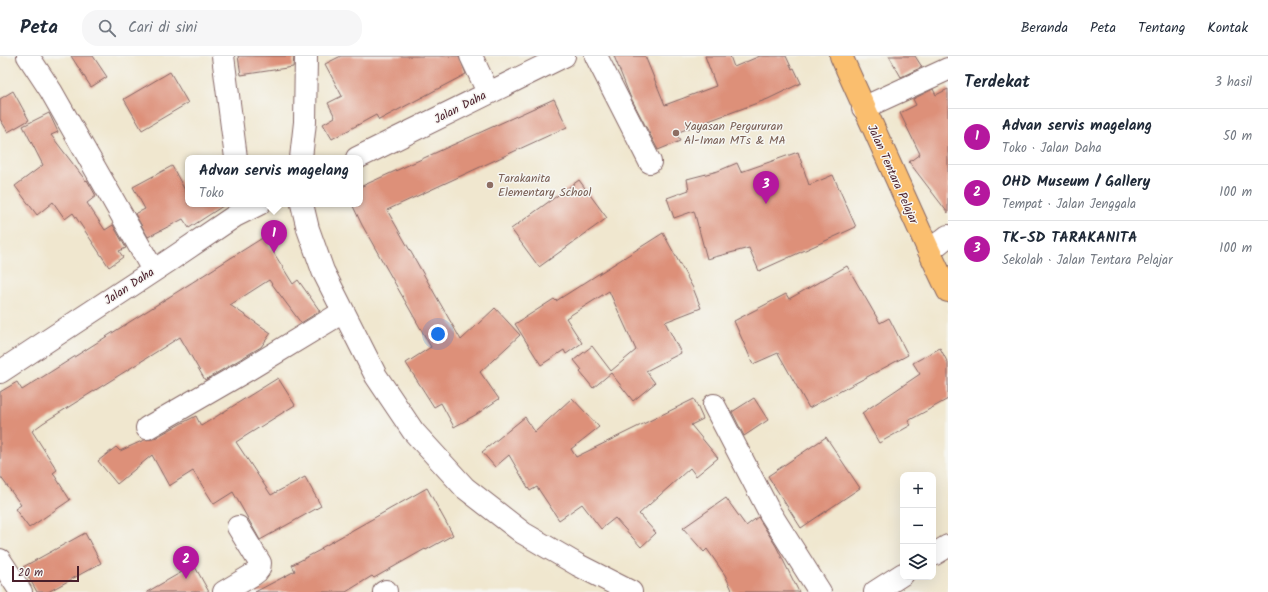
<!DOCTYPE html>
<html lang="id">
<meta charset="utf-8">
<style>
:root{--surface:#fff;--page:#f6f6f7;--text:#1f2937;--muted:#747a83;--line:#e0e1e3;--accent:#b5179e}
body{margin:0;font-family:Kalam,sans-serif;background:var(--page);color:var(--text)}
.controls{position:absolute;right:12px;bottom:12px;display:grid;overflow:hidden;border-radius:8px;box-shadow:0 4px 16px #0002}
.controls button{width:36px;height:36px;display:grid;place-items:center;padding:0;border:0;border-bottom:1px solid var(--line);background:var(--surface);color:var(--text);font:20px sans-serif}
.scale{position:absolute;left:12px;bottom:10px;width:67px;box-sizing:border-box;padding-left:4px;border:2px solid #4a1f2b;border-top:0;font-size:11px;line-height:14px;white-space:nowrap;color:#4a1f2b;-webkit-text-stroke:3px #f6f6f2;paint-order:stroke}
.you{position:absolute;left:438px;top:278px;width:14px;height:14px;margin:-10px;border:3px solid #fff;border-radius:50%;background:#1a73e8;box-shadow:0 0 0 6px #1a73e833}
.badge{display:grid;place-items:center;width:26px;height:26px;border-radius:50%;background:var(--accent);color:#fff;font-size:13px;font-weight:700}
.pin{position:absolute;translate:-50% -33px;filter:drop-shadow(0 1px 2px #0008)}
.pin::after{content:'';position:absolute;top:21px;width:14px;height:12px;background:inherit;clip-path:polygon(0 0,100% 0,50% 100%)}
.popup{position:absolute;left:185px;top:99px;width:178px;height:52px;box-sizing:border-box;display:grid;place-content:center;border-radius:8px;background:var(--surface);filter:drop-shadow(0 1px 3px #0005);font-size:13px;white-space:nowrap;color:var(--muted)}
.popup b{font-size:15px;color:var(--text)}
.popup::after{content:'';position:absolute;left:50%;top:100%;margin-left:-8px;border:8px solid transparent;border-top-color:var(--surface)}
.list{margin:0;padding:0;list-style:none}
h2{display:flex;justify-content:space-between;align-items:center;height:52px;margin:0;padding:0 16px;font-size:17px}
h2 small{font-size:13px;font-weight:400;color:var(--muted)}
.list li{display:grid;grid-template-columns:26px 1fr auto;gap:12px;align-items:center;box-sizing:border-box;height:56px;padding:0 16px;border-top:1px solid var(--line)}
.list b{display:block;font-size:15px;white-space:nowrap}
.list p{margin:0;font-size:13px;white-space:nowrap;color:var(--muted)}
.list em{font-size:13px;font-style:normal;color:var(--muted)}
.icon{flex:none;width:22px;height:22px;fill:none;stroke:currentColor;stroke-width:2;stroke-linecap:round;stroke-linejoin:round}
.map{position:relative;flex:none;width:948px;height:536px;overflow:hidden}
header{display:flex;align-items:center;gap:24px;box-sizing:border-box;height:56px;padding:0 20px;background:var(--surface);border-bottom:1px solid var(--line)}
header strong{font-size:19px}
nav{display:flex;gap:22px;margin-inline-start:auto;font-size:14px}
.search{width:280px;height:36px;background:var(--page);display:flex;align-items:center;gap:10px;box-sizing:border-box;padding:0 14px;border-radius:16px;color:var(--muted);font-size:15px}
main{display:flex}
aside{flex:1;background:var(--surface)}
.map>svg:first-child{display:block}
.building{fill:#dd9079}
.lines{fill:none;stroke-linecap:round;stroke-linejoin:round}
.minor-casing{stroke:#846564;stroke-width:24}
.major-casing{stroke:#846564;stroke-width:24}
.minor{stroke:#fff;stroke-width:22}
.major{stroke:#fabe6e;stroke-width:22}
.education-dot{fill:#8d6e63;stroke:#f6f6f2;stroke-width:1.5}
.labels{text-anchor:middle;stroke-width:3;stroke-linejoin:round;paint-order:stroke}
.street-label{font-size:12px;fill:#4a1f2b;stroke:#f6f6f2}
.education-label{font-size:12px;fill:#785e54;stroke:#f6f6f2;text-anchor:start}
</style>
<header>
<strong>Peta</strong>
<div class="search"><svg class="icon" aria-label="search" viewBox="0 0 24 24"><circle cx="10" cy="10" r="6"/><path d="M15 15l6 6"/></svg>Cari di sini</div>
<nav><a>Beranda</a><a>Peta</a><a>Tentang</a><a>Kontak</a></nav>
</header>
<main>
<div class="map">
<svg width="948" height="536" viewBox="0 0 948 536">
<rect width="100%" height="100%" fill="#f6f6f2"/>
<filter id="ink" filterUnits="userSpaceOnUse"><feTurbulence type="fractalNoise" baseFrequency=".025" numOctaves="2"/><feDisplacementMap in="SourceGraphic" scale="8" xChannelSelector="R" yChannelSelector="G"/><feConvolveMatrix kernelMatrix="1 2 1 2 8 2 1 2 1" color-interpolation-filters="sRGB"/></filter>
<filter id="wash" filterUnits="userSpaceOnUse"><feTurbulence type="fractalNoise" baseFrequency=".012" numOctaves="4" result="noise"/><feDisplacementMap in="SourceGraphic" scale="16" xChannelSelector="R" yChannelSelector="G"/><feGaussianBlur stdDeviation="0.9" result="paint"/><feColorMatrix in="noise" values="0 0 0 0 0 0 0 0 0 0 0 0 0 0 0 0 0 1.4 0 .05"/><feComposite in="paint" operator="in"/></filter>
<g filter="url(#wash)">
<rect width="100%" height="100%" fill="#f0e7cf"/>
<g id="blocks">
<path class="building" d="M71 0H93L107 21 91 31Z
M238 0H294L293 11 241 19Z
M341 0H459L466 18 379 64 376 59 332 83 323 68 335 61 328 47 342 40 325 8Z
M614 0H645L665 49 716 30 705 0H730L734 11 760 0H786L792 13 794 12 801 27 768 43 676 77 680 85 658 94 630 40Z
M889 0H915L922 11 901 21Z
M170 16 188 47 142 74 124 43Z
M933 33 936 39 948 33V157L909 106 920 98 900 57 916 49 913 43Z
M13 35 29 64 8 76 0 63V43Z
M554 43 567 71 387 154 461 284 495 252 520 279 480 316 499 343 477 358 454 371 441 347 434 351 406 307 431 291 362 169 352 148H360V131Z
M49 57 58 76 51 79 86 125 87 124 96 140 87 147 105 174 113 169 126 192 119 195 123 201 109 211 73 157 65 163 53 146 37 159 15 130 43 109 23 70Z
M798 96 809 129 833 119 856 171 759 215 749 192 707 203 694 155 674 162 667 142 689 134 687 123 718 115 737 107 741 116Z
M172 110 188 140V148H226L189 172 183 163 148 181 135 158 145 153 133 131Z
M579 124 607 162 539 211 511 173Z
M663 177 693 232 701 252 665 266 681 297 646 315 655 327 633 345 611 317 593 332 580 316 582 314 574 304 592 290 611 315 636 294 609 235 566 262 582 287 566 298 564 294 541 309 515 268 554 243 556 245Z
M264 181 293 228 298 224 320 255 301 267 269 224 230 249 271 277 261 291 205 324 180 281 43 367 32 375 57 414 53 417 70 444 29 472 15 453 21 449 0 420V336L17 326 22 334Z
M847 210 880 267 889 262 908 299 809 352 778 297 753 308 734 265 786 238 789 243Z
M940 292 948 307V343L908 365 911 369 879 387 862 357 920 318 913 307Z
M278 322 295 349 236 386 271 439 305 421 321 450 260 484 233 436 214 448 193 415 169 430 152 399 117 428 98 405 116 391 120 395 144 384 153 383 180 368 196 360 201 370Z
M572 342 599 371 571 393 576 401 694 343 703 363 691 369 718 402 696 420 690 412 639 458 656 477 641 491 615 462 601 473 582 448 559 464 537 431 530 435 509 399 495 411 482 396 525 361 535 376Z
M754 342 768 364 744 380 732 356Z
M826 381 860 432 801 472 768 420Z
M427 432 453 479 426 494 425 493 374 522 372 520 346 536H255L295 515 292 509 322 493 321 492Z
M726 442 746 470 758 461 776 490 799 536H733L725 519 707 493 704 496 683 472Z
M85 477 101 507 48 536H37L23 511Z
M194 509 209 536H147Z"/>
</g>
</g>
<g filter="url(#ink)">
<use href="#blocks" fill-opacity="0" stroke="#846564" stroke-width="1"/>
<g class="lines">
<g class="minor-casing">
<path id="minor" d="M28 0 51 35 153 214
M223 0 236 102
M471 0 488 36
M596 0 650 106
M863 52 948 13
M301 102 305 66 306 0
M357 102 564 0
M302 148 308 173 323 215 376 320 413 375 465 432 523 477 578 509 631 536
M929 195 948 180
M0 316 173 202 235 160 259 148
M714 349 770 457 820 536
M147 372 249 313 343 256
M933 499 948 490
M0 504 21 536
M224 536 254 518C259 515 260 512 260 507L238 471
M384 536 386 535
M875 536 903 518"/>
</g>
<g class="major-casing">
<path id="major" d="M841 0 929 195 948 235"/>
</g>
<use href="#minor" class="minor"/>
<use href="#major" class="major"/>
</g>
</g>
<g class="education-dot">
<circle cx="676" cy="77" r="4"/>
<circle cx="490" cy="129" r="4"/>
</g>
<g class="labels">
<g class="street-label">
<text transform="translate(460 51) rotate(-27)" y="4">Jalan Daha</text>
<text transform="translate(893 118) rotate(66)" y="4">Jalan Tentara Pelajar</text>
<text transform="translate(129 230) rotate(-33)" y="4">Jalan Daha</text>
</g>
<g class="education-label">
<text x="684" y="74">Yayasan Pergururan<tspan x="684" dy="14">Al-Iman MTs &amp; MA</tspan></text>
<text x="498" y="126">Tarakanita<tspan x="498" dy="14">Elementary School</tspan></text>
</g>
</g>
</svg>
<div class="controls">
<button>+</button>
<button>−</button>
<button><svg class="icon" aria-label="layers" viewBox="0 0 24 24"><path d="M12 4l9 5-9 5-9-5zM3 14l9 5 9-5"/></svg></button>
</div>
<div class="scale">20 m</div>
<div class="you"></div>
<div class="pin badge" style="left:274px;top:197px">1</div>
<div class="popup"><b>Advan servis magelang</b>Toko</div>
<div class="pin badge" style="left:186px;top:523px">2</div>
<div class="pin badge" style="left:766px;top:148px">3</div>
</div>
<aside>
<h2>Terdekat<small>3 hasil</small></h2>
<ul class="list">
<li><span class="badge">1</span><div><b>Advan servis magelang</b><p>Toko · Jalan Daha</p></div><em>50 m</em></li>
<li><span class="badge">2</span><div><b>OHD Museum / Gallery</b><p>Tempat · Jalan Jenggala</p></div><em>100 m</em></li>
<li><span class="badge">3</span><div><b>TK-SD TARAKANITA</b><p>Sekolah · Jalan Tentara Pelajar</p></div><em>100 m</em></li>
</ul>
</aside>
</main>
